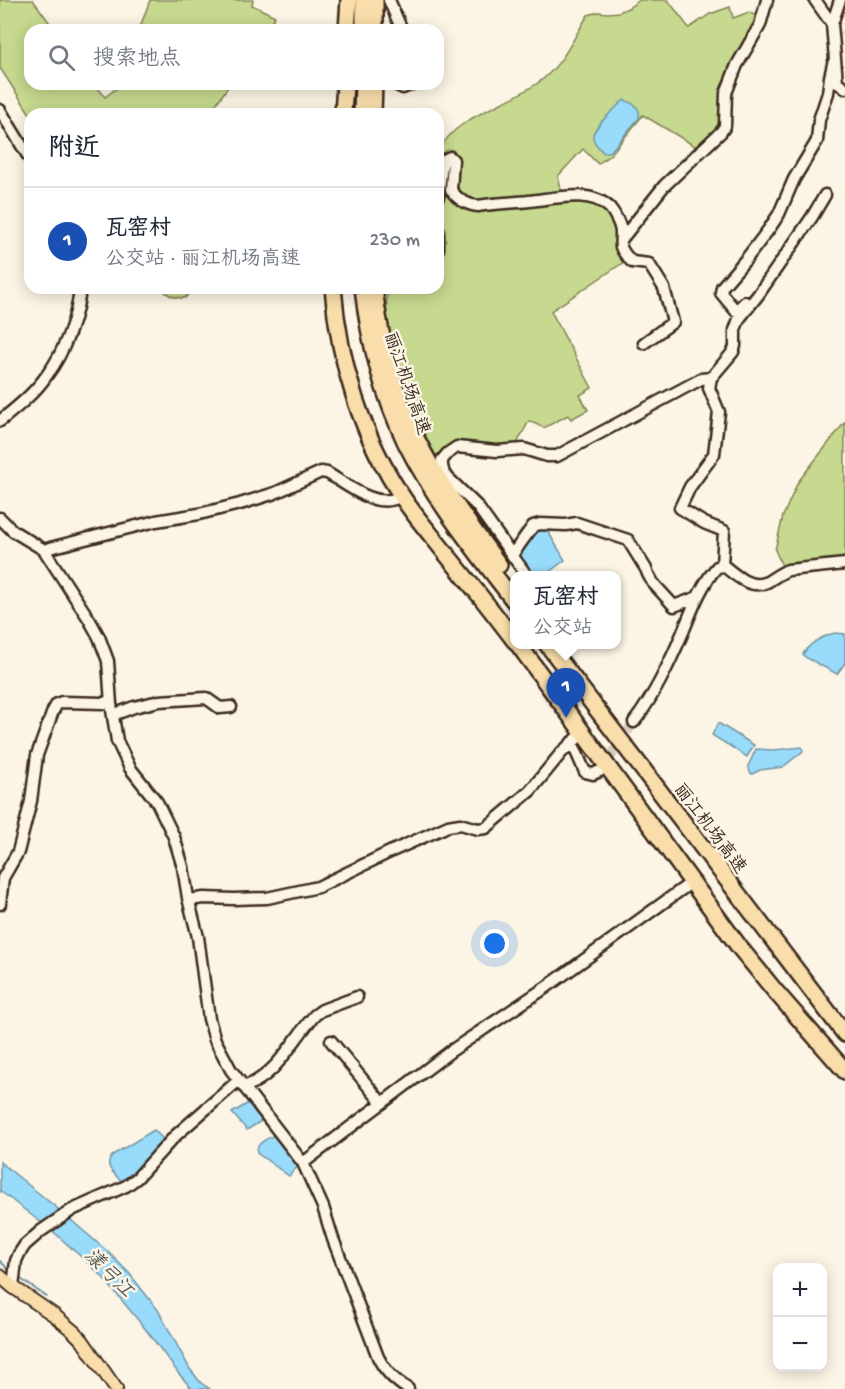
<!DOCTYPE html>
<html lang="zh">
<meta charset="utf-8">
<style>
:root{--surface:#fff;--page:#f2f2f3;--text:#1f2937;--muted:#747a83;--line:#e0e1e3;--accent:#111827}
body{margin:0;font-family:"Gochi Hand","LXGW WenKai TC",sans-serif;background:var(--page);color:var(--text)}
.controls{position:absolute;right:18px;bottom:18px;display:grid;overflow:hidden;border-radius:12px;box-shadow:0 3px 15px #0003}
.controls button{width:54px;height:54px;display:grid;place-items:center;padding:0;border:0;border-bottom:2px solid var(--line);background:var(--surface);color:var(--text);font:30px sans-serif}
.you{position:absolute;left:495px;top:944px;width:21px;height:21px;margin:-15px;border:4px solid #fff;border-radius:50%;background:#1a73e8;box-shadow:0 0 0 9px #1a73e833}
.badge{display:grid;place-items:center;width:39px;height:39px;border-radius:50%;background:var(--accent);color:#fff;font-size:20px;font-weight:700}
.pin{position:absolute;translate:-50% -50px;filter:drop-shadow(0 2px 3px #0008)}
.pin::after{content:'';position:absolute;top:32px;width:21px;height:18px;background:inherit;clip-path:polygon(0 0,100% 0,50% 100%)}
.popup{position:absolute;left:510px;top:571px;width:111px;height:78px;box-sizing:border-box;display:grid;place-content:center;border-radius:12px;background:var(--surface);filter:drop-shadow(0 2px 4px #0005);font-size:20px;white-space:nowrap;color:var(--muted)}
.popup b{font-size:22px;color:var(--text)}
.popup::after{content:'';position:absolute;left:50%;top:100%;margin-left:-12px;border:12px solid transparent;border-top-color:var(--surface)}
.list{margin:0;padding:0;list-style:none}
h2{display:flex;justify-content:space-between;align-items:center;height:78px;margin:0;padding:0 24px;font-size:26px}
h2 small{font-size:20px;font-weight:400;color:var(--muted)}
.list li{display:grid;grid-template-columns:39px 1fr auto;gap:18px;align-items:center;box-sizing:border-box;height:108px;padding:0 24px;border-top:2px solid var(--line)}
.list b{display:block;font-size:22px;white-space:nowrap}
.list p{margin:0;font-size:20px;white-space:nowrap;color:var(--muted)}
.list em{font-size:20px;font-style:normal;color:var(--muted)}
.icon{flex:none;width:33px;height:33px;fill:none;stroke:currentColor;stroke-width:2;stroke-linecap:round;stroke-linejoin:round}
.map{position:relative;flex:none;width:845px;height:1389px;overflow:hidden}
.search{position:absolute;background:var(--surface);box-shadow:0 3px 15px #0003;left:24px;top:24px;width:420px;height:66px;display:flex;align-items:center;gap:15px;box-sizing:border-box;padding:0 21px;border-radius:18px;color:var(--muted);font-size:22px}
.panel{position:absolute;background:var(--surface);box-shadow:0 3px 15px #0003;left:24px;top:108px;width:420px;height:186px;border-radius:18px}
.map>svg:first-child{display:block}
.green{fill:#c6d98e;stroke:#808256;stroke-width:1.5}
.water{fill:#98dbfa;stroke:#7394a2;stroke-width:1.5}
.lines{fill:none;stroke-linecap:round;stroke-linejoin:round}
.stream{stroke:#7394a2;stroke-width:2}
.minor-tunnel{stroke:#d5ccbd;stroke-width:10;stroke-dasharray:10 5;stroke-linecap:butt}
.minor-casing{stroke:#3b2a1e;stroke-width:15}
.major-casing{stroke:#3b2a1e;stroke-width:16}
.highway-casing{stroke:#3b2a1e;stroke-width:20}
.minor{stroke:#fcf5e5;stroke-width:10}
.major{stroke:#f9deab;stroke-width:12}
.highway{stroke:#f9deab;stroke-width:15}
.labels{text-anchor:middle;stroke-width:5;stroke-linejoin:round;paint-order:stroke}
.street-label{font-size:18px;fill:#3b2a1e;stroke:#fcf5e5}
.water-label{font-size:20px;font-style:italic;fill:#525655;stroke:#fcf5e5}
</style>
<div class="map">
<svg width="845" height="1389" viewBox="0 0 845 1389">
<rect width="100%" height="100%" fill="#fcf5e5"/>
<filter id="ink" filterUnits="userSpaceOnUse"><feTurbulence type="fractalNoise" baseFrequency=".0167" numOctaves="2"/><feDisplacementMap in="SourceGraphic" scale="12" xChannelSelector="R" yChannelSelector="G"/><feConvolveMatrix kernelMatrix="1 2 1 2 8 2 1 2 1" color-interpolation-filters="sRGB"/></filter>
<g filter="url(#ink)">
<path class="green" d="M0 0H33L55 30H30V84H95L105 97 118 87 119 84H230L209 114H30L0 68Z
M150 0H253L252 5 275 16 266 30H139Z
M640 0H668L689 28 710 14 730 7 733 18 749 12 758 17 750 38 733 60 722 94 721 126 698 148 643 115 611 154 598 164 583 149 558 176 563 199H580L603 206 609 211 620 236 617 248 624 262 551 311 592 388 580 395 588 410 571 419 568 415 544 428 529 421 514 449 459 444 438 461C415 417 393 365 387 315 386 308 387 300 387 292L412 288H438V153C454 114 512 105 543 79 564 62 574 37 588 15L598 12 608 13 619 12 628 8Z
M161 288H194L185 298C174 298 168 296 161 288Z
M845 422V560L782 566 775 550 783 516 798 482Z"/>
<path class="water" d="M624 100C633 103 641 107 639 118L611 151 604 153C600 149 593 143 593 137 592 127 617 107 624 100Z
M540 529 547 530 565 560 545 575H534L520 556 536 531Z
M835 633 845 634V663L837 674 805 657 803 654C810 643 823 636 835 633Z
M718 723 754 745 747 757 712 735Z
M802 747 803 751 783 767 760 770 752 774 750 772 748 766 756 749 774 750Z
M250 1102 264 1119 247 1130 232 1113Z
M154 1130 165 1141 138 1171 122 1182C113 1172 102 1166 114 1154Z
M275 1135 298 1166 289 1176 257 1153C256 1142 267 1139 275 1135Z
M0 1162 57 1208 107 1251 129 1273 158 1310 190 1369 201 1383 210 1389H192L179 1374 147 1331 101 1275 56 1234 0 1191Z"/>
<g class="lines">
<path class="stream" d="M0 1261 11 1272
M18 1277 47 1297"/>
<path class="minor-tunnel" d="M602 769 634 722"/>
<g class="minor-casing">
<path id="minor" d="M389 0 402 30
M815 0 832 24 837 82 845 88
M832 24 840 0
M395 84 403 88 412 84
M0 110 30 159
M438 197 442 165 444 160 450 157 453 160 451 190C458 200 467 205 478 206 495 203 513 203 529 201 553 199 590 188 610 208 615 214 621 226 621 233 621 238 620 243 621 247 623 253 628 258 632 262L649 264 664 288 673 322 644 343
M438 229V249
M621 240 664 186 721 132 725 126 726 93 737 65 760 25 767 0
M745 302 736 311 721 293 722 287 747 258 769 229 779 214 794 179 817 141 819 120 828 93 830 77 833 64 835 59
M0 421C16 408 35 393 47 375 64 353 78 315 80 288
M401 496C377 511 348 485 327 473L321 472 275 493 240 504 199 514 156 521 50 548 47 550 46 553 89 619 99 637 108 661 111 704 117 741 130 768 157 802 174 837 183 867 188 898 198 937 209 1019 215 1040 231 1070 303 1163 323 1207 333 1239 378 1357C385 1372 395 1381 408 1389
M0 518 13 531 46 551
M512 555 533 526 540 524 566 525 577 523 628 540 646 569 648 574 653 583 674 606 698 597
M722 565 724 531 704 523 680 508 690 487 714 454 719 412 709 388 711 378 733 352 735 346V330L739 319 758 295 812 217 825 195
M527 576 477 506 444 474 442 466V460L448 453 457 447 497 451 524 449 547 456H557L701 379 711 378
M113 715 134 707 159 701 206 698 220 708 231 707
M634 722C655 695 669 664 683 632 692 610 701 585 717 567L724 566C735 575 751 590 767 582 774 578 780 573 788 570L845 564
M572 742 585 772 593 774 600 771
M189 900 204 898 234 899 267 898 318 887 392 851 448 826 460 824 478 829 486 828 530 791 562 752 583 733
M0 904 3 878 18 852 31 801 37 755 53 711 57 704 62 702 104 703 111 704
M331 1041 382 1103
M244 1087C278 1075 292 1040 315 1015L322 1010 357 997
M303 1163 451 1051 548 986 692 882
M13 1287 16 1261 19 1254 25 1245 41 1231 72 1210 126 1186 137 1178 175 1136 239 1080"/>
</g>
<g class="major-casing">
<path id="major" d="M0 1276 13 1287 54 1315 73 1331 82 1340 116 1389"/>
</g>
<g class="highway-casing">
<path id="highway" d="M347 30 349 0
M364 30V0
M375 30V0
M343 114 345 84
M362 114 363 84
M373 114 374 84
M333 288C339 363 362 438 405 501 418 520 433 537 447 555 470 583 493 612 515 641
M363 288C369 341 383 395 406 443 435 501 476 551 515 602
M374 288C380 339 393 392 416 438 438 483 469 524 499 565
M518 644 740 948 775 991 845 1071
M547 644 845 1034"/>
</g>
<use href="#minor" class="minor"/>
<use href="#major" class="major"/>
<use href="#highway" class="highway"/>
</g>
</g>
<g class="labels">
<g class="street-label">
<text transform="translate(408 383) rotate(71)" y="6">丽江机场高速</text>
<text transform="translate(711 828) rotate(53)" y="6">丽江机场高速</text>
</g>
<g class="water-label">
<text transform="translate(110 1272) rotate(45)" y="7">漾弓江</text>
</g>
</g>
</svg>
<div class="controls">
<button>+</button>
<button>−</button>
</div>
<div class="you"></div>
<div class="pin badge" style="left:566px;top:718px;background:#1a4fb4">1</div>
<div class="popup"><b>瓦窑村</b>公交站</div>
<div class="search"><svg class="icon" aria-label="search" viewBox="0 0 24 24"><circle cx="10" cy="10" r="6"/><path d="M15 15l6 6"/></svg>搜索地点</div>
<section class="panel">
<h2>附近<small></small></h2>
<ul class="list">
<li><span class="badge" style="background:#1a4fb4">1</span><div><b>瓦窑村</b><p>公交站 · 丽江机场高速</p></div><em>230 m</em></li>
</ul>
</section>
</div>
